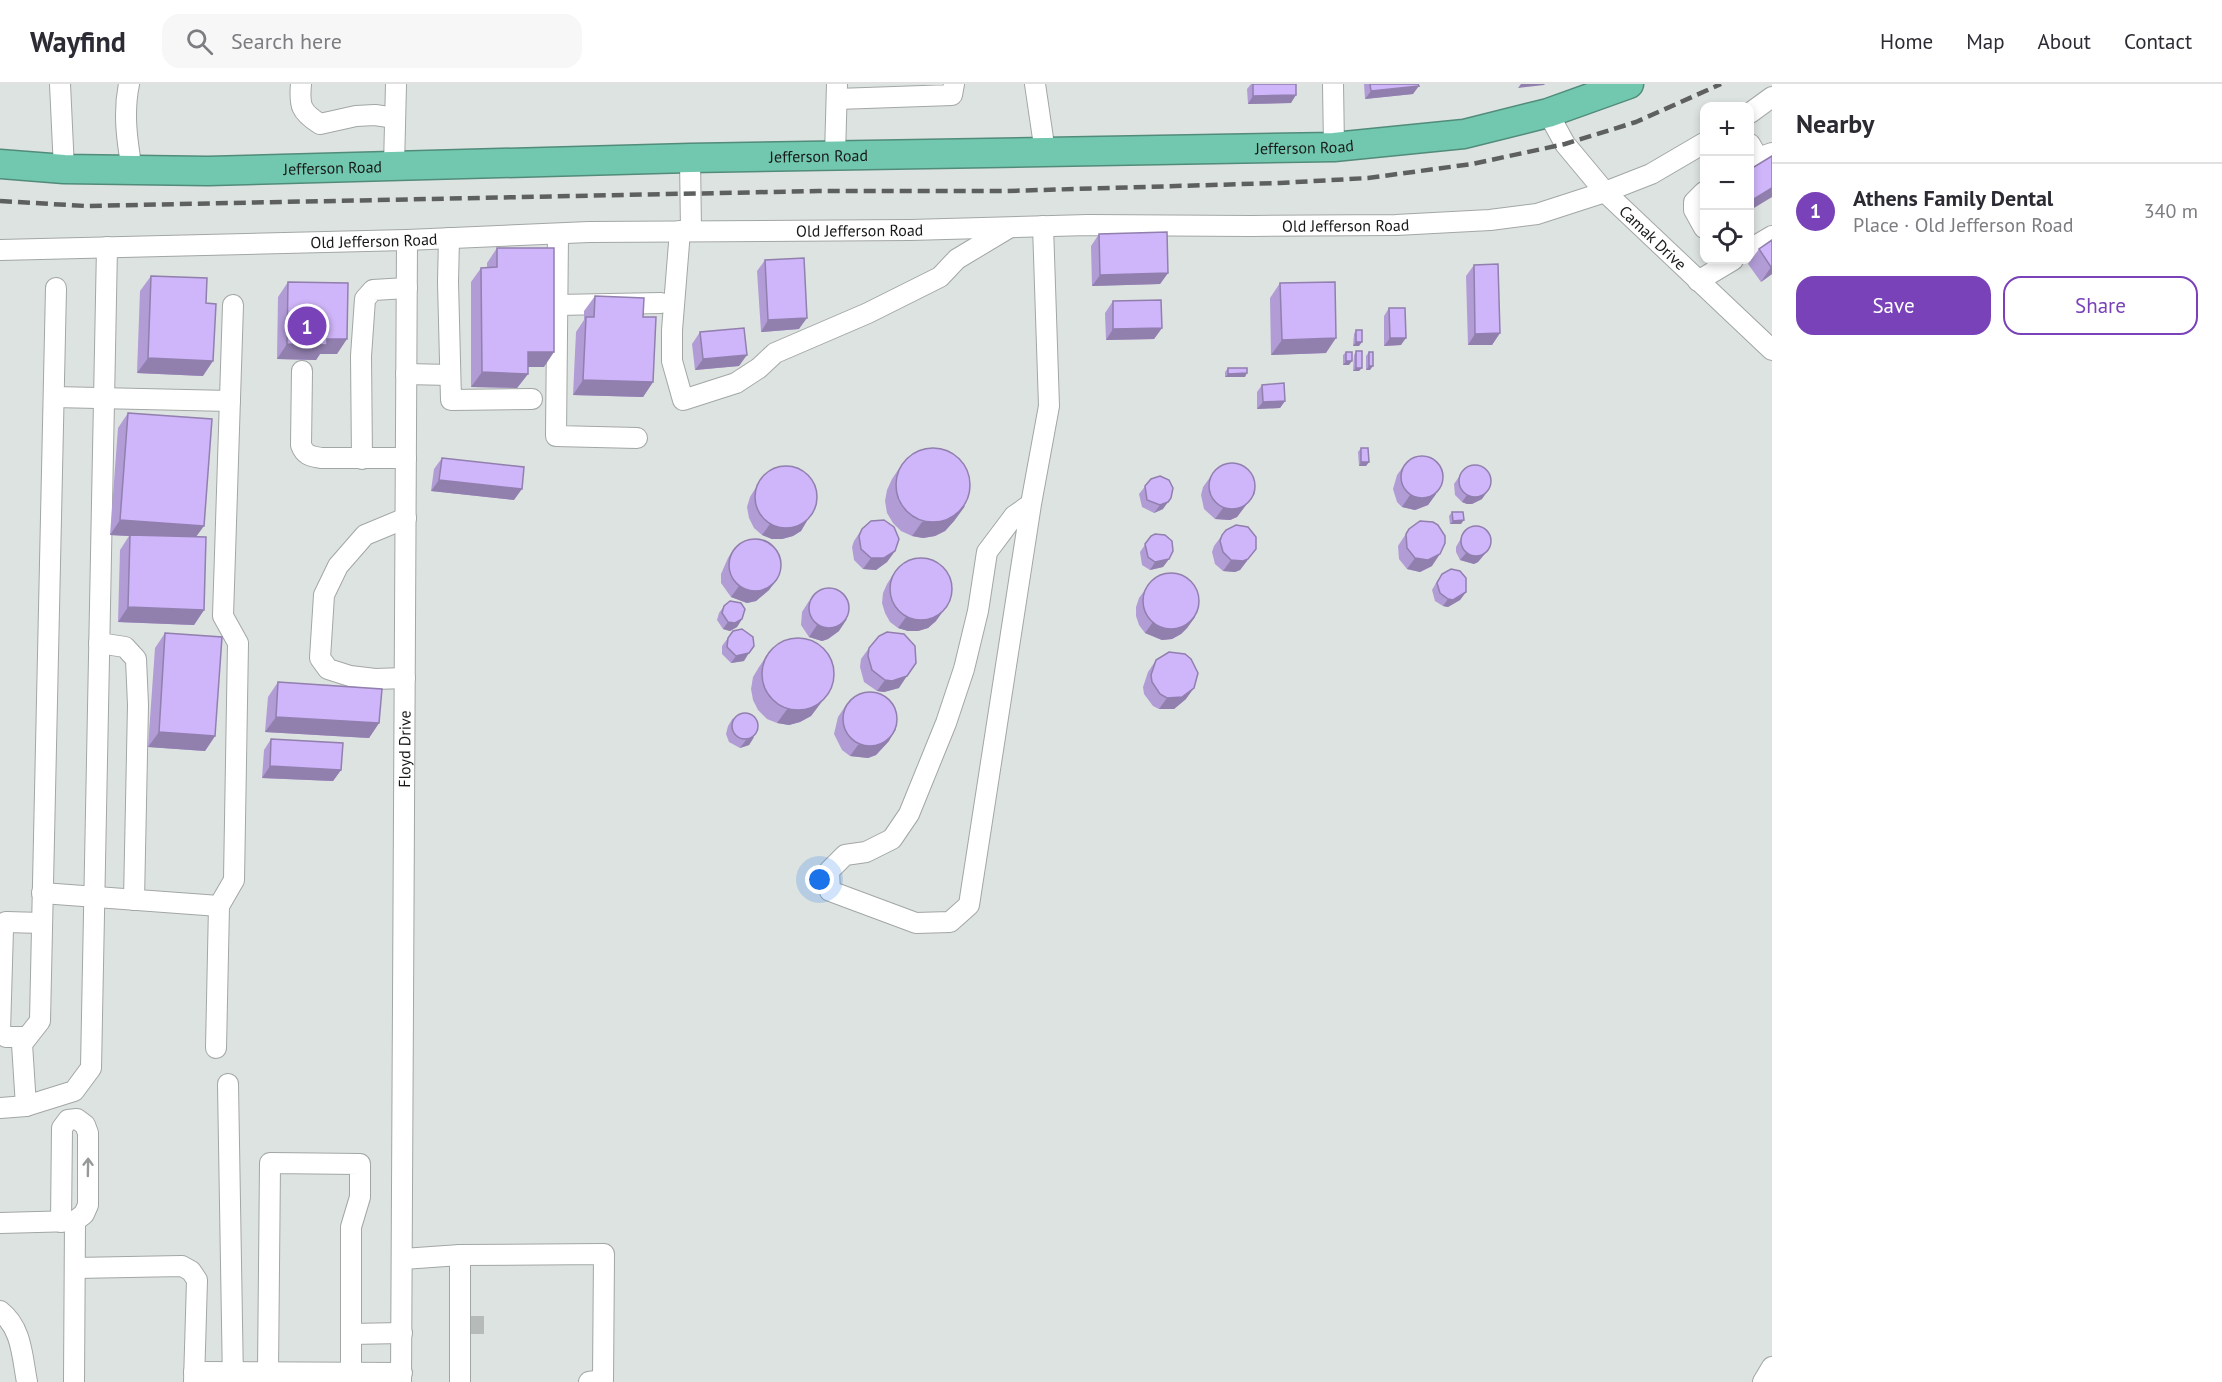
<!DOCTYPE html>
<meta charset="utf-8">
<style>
:root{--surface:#fff;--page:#f7f7f7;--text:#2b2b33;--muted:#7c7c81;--line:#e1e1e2;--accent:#7942b8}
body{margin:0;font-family:"PT Sans",sans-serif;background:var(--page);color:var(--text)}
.controls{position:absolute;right:18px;top:18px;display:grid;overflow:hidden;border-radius:12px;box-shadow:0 3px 9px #0003}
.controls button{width:54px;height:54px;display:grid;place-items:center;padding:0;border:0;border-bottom:2px solid var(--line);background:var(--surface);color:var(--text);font:30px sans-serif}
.you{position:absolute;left:820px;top:796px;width:21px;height:21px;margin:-15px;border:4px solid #fff;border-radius:50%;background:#1a73e8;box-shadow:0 0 0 9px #1a73e833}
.badge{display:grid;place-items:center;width:39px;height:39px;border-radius:50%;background:var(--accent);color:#fff;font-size:20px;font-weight:700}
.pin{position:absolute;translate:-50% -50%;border:3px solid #fff;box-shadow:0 2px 6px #0006}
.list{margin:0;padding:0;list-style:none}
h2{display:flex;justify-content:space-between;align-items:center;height:78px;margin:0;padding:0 24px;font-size:26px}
h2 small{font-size:20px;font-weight:400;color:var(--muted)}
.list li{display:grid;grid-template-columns:39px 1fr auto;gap:18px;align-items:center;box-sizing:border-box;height:96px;padding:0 24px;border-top:2px solid var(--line)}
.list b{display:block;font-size:22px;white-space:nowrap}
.list p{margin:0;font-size:20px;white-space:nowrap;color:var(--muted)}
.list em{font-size:20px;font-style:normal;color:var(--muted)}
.actions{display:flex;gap:12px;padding:18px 24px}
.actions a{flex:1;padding:14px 0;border:2px solid var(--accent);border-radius:18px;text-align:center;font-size:21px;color:var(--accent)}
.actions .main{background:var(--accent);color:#fff}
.icon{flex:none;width:33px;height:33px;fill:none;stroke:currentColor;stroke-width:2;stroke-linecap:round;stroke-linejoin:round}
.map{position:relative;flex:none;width:1772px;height:1298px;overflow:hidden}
header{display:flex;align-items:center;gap:36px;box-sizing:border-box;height:84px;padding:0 30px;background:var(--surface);border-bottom:2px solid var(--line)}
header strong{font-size:28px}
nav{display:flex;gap:33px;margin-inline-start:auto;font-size:21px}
.search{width:420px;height:54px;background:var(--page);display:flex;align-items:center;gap:15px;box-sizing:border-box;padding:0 21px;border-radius:18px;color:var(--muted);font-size:22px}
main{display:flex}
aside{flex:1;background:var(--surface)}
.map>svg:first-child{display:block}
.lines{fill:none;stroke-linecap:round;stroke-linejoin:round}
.minor-tunnel{stroke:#b6bbb9;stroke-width:20;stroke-dasharray:20 10;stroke-linecap:butt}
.minor-casing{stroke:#a2a7a5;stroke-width:22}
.highway-casing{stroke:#528b7a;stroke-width:31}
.minor{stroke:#fff;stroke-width:20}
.highway{stroke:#71c8ae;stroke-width:28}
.rail{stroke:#5d605f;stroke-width:4.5;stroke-dasharray:12 6;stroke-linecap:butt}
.wall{fill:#b29cd6}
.shaded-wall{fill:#917fae}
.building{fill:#cfb5f9;stroke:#917fae;stroke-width:1.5}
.oneway{stroke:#979898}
.labels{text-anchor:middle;stroke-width:6;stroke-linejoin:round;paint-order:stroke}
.street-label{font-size:16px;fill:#181a19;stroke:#dde3e1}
</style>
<header>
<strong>Wayfind</strong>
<div class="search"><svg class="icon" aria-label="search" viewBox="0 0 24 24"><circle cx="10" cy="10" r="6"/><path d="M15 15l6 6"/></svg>Search here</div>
<nav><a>Home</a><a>Map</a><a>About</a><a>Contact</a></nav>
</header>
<main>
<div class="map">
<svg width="1772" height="1298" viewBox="0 0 1772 1298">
<rect width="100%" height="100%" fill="#dde3e1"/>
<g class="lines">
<path class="minor-tunnel" d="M474 1232V1250"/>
<g class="minor-casing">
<g id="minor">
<path d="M60 0 64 85"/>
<path d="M129 0C123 29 127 57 132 86"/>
<path d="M301 0C299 22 301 28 320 40L356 32 375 31 395 34"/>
<path d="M1035 0 1045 68"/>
<path d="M1333 0 1334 63"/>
<path d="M837 15 952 11 954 0"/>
<path id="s1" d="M1548 29 1565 60 1605 108 1772 266"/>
<path d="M1750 29 1772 13"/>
<path d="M1750 60 1758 74 1772 69"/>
<path d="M835 71 837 0"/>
<path d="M690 74 691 147"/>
<path d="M394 82 396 0"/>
<path d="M1704 108 1694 118V126L1704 144"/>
<path d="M680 147 672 246V277L683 316 736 299 759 284 775 269 868 229 940 193 957 175 1007 145"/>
<path d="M558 150 556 352 637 354"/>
<path d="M449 154 448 198 451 316 532 315"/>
<path d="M1750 165 1772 152"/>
<path id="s2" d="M0 166 407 156 589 148 910 146 1088 141 1251 142 1396 141 1490 136 1537 130 1605 108 1651 90 1704 59"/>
<path d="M1698 197 1733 176"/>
<path d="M557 221 661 219"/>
<path d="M302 287 301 361C305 372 311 372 321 374H406"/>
<path d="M406 290 450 291"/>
<path d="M54 313 230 317"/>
<path d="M362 375 361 272 365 215 373 206 407 204"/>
<path d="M1031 420 1014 432 987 468 978 527 964 585 946 639 909 730 892 755 866 768 845 771 829 787 830 807 916 839 950 838 969 821 1031 420 1049 322 1043 142"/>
<path d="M99 559 125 563 136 575 138 621 134 816"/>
<path d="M405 594 375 595 350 592 328 585 320 574 324 511 338 482 365 451 406 434"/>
<path d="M42 809 219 822"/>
<path d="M27 953H6L0 948 3 845 6 838 42 839"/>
<path d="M216 964 219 822 234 796 238 559 223 532 233 221"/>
<path d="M228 1000 233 1298"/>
<path d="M26 1022 22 960 40 937 56 204"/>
<path d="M0 1024 26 1022 74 1007 91 984 107 163"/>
<path d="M61 1138 62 1044 68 1036 77 1035 85 1041 88 1049V1121L84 1130 75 1137"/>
<path d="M0 1139 75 1137 74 1298"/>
<path d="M403 1175 460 1171 604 1170 603 1296 589 1298"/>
<path d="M75 1184 182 1182 191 1187 197 1196 194 1298"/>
<path d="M0 1227C22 1244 22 1272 27 1298"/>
<path d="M351 1250 402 1249"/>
<path d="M194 1288 402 1289"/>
<path d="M268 1288 270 1079 360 1080V1113L351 1143V1289"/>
<path id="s3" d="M401 1298 407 156"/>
<path d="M460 1298V1171"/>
<path d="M1763 1298 1772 1283"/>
</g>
</g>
<g class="highway-casing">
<g id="highway">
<path id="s4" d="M0 80 64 85 208 87 690 74 1334 63 1464 50 1548 29 1629 0"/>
</g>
</g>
<use href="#minor" class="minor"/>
<use href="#highway" class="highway"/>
<path class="rail" d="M0 117 86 122 818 107H1006L1280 99 1368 94 1472 80 1565 60 1636 38 1721 0"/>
</g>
<path class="wall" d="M1251 0H1296L1291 19 1248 20 1247 5Z
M1364 0H1418L1413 10 1365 15Z
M1704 119V132L1700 125Z
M1099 150 1168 189 1160 200 1092 202 1091 162Z
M1772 156V190L1761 198 1748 180 1759 165Z
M497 164 544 283H528V290L517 304 471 303V198L481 184H487V179Z
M765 176 799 245 761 248 757 187Z
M1474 181 1500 249 1492 261H1468L1466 192Z
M151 192 203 292 137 289 140 207Z
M288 198 337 270H320L316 276 277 275 278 213Z
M1280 199 1326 269 1271 271 1270 214Z
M595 212 643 233 653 298 643 313 573 311 576 248 584 236V227Z
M1113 217 1162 244 1154 255 1106 256 1105 229Z
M1389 224 1401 261 1384 262V232Z
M1356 246 1359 262H1353L1354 250Z
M700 248 739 282 695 286 692 260Z
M1356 267 1359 287H1353L1354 271Z
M1346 268 1349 281H1343V271Z
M1369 268 1370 286H1366V272Z
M1228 284 1245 293H1225V288Z
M1262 301 1285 317 1280 324 1257 325V308Z
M128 329 196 453 204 526 194 541 118 538 120 466 129 452 110 451 118 344Z
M1361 364 1369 378 1366 382H1359L1358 368Z
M442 374 514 416 431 407 434 385Z
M902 380 965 422 954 437 945 447 935 452 923 454 912 452 901 447 893 439 887 429 885 417 887 406 892 395Z
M1405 380 1436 410 1428 421 1415 426 1402 423 1397 418 1393 405 1397 391Z
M1465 384 1482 415 1472 420H1467L1462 418 1455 411 1454 400Z
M763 392 808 435 801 447 793 452 782 455H772L762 451 754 444 749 434 747 423 750 413Z
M1211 392 1255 409 1237 433 1230 436 1215 435 1204 425 1201 411 1203 403Z
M1151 395 1163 425 1154 429 1142 423 1139 410Z
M1452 428 1461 440H1450L1449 432Z
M862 445 895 467 887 478 876 486 863 485 854 476 852 463 854 457Z
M1409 445 1432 482 1420 488 1407 485 1399 475 1398 462Z
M1226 446 1256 465 1240 486 1235 488 1223 487 1215 480 1212 468 1214 462Z
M1465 447 1485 470 1478 478 1474 480 1460 476 1456 468V463Z
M1151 452 1169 475 1163 483 1150 486 1142 481 1140 468Z
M735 463 777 495 769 506 756 517 747 519 731 513 721 499V490L728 474Z
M894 489 936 537 928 544 918 547H908L898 544 890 538 885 529 882 519 883 509 887 500Z
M1442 490 1466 508 1460 516 1448 523 1443 522 1435 517 1432 506 1437 497Z
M1147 503 1195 533 1187 544 1181 550 1172 555 1162 556 1145 549 1139 541 1136 532V523L1139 514Z
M809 517 839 547 828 555 822 557 809 553 801 541 802 528Z
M724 522 742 535 737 543 730 547 723 545 717 536 719 529Z
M733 547 744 577 731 579 722 570V562Z
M165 549 215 652 205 667 148 663 155 564Z
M869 564 899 604 884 608 877 607 864 598 860 583 861 575Z
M769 568 829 608 811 632 800 638 789 641 777 639 767 635 758 626 753 616 751 605 753 593 759 583Z
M1156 576 1186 615 1174 625H1159L1153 622 1144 610 1143 603 1148 588Z
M278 598 379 639 369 654 265 648 268 613Z
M846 621 889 657 876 671 868 674 850 672 842 666 834 650 838 633Z
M733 634 754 653 749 661 740 664 729 658 726 650 728 642Z
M271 655 341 686 333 697 262 694 264 666Z"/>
<path class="shaded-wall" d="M1521 0H1545L1544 1 1518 4Z
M1419 2 1413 10 1365 15 1371 7Z
M1296 11 1291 19 1248 20 1253 12Z
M1772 104V113L1749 127V118Z
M1772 182V190L1761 198 1771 183Z
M1168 189 1160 200 1092 202 1100 191Z
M807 234 799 245 761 248 768 236Z
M1162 244 1154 255 1106 256 1113 245Z
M1500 249 1492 261H1468L1475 250Z
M1336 254 1326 269 1271 271 1282 256Z
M1390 254H1406L1401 261 1384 262Z
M327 255H347L337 270H320L316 276 277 275 287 260Z
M1356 258H1362L1359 262H1353Z
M528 268H554L544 283H517Z
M747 271 739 282 695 286 703 275Z
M148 274 213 277 203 292 137 289Z
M1346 277H1352L1349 281H1343Z
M1369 282H1373L1370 286H1366Z
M1356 284H1362L1359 287H1353Z
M482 288 528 290 517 304 471 303Z
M1247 289 1245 293H1225L1228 290Z
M583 296 653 298 643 313 573 311Z
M1285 317 1280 324 1257 325 1263 318Z
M1361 378H1369L1366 382H1359Z
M439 396 522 405 514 416 431 407Z
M1487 408 1482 415 1472 420H1467L1462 418 1467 411Z
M1255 409 1237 433 1230 436 1215 435 1223 424Z
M1436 410 1428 421 1415 426 1402 423 1410 411Z
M1171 414 1163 425 1154 429 1160 421Z
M965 422 954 437 945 447 935 452 923 454 912 452 922 438Z
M808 435 801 447 793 452 782 455H772L762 451 770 440Z
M120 436 204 442 193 457 130 451 129 452 110 451Z
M1464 436 1461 440H1450L1453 437Z
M1490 463 1478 478 1474 480 1460 476 1466 469Z
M1256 465 1240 486 1235 488 1223 487 1231 476Z
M895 467 887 478 876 486 863 485 871 474Z
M1440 470 1432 482 1420 488 1407 485 1415 474Z
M1169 475 1163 483 1150 486 1155 478Z
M777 495 769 506 756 517 747 519 731 513 739 502Z
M1466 508 1460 516 1448 523 1443 522 1448 515Z
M128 523 204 526 194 541 118 538Z
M944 526 936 537 928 544 918 547H908L898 544 906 533Z
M1195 533 1187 544 1181 550 1172 555 1162 556 1145 549 1153 538Z
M742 535 737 543 730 547 723 545 728 538Z
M847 535 839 547 828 555 822 557 809 553 817 541Z
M749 569 744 577 731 579 736 572Z
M907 592 899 604 884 608 877 607 885 596Z
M1194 604 1186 615 1174 625H1159L1167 614Z
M829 608 811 632 800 638 789 641 777 639 788 624Z
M276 633 379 639 369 654 265 648Z
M896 645 889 657 876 671 868 674 850 672 858 661Z
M159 648 215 652 205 667 148 663Z
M754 653 749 661 740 664 746 656Z
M270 682 341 686 333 697 262 694Z"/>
<path class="building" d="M1253 0H1296V11L1253 12Z
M1370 0H1418L1419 2 1371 7Z
M1772 72V104L1749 118V86Z
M1167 148 1168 189 1100 191 1099 150Z
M1772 156V182L1771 183 1759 165Z
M497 164H554V268H528V290L482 288 481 184 497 183Z
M804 174 807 234 768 236 765 176Z
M1498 180 1500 249 1475 250 1474 181Z
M151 192 207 194 206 219 216 220 213 277 148 274Z
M288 198 348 199 347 255H327V261L287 260Z
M1335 198 1336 254 1282 256 1280 199Z
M595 212 644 214 643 233H656L653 298 583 296 586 233H594Z
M1161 216 1162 244 1113 245V217Z
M1389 224H1405L1406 254H1390Z
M744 244 747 271 703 275 700 248Z
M1356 246H1362V258H1356Z
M1356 267H1362V284H1356Z
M1346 268H1352V277H1346Z
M1369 268H1373V282H1369Z
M1228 284H1247V289L1228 290Z
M1284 299 1285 317 1263 318 1262 301Z
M128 329 212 335 204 442 120 436Z
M896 401a37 37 0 1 1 74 0a37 37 0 1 1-74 0Z
M1361 364H1368L1369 378H1361Z
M1401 393a21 21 0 1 1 42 0a21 21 0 1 1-42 0Z
M442 374 524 383 522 405 439 396Z
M1209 402a23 23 0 1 1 46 0a23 23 0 1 1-46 0Z
M1459 397a16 16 0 1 1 32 0a16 16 0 1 1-32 0Z
M755 413a31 31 0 1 1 62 0a31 31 0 1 1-62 0Z
M1160 392 1169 396 1173 404 1171 414 1168 418 1160 421 1147 416 1145 402 1151 395Z
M1452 428H1463L1464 436 1453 437Z
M884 436 894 443 899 455 895 467 884 474H871L861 465 859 452 862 445 871 437Z
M1420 437 1433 438 1438 441 1445 452V459L1440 470 1428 476 1415 474 1407 464 1406 450 1409 445Z
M1236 441 1248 443 1256 453V465L1248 475 1243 477 1231 476 1223 468 1220 457 1222 451 1226 446Z
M1461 457a15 15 0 1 1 30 0a15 15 0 1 1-30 0Z
M1155 450 1165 451 1172 457 1173 467 1169 475 1155 478 1148 473 1145 460 1151 452Z
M130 451 206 453 204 526 128 523Z
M729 481a26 26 0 1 1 52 0a26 26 0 1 1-52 0Z
M890 505a31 31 0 1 1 62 0a31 31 0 1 1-62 0Z
M1451 485 1460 487 1466 494V508L1453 516 1448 515 1440 509 1437 499 1442 490Z
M1143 517a28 28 0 1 1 56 0a28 28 0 1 1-56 0Z
M809 524a20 20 0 1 1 40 0a20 20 0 1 1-40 0Z
M730 517 741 519 745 525 742 535 735 539 728 538 722 529 724 522Z
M742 545 753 553 754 562 749 569 736 572 727 563 728 554 733 547Z
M887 548 904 550 915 562 916 579 907 592 892 597 885 596 872 586 868 572 869 564 879 552Z
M165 549 222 553 215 652 159 648Z
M762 590a36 36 0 1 1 72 0a36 36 0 1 1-72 0Z
M1169 568 1185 570 1191 575 1198 589 1194 604 1182 613 1167 614 1160 610 1152 598 1151 591 1156 576Z
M278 598 382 605 379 639 276 633Z
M843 635a27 27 0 1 1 54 0a27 27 0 1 1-54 0Z
M732 642a13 13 0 1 1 26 0a13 13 0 1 1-26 0Z
M271 655 343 659 341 686 270 682Z"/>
<defs><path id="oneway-shaft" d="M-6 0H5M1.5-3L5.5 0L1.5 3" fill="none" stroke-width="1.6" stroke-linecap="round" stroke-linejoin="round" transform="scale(1.5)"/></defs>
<use class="oneway" href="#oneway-shaft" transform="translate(88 1083) rotate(-89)"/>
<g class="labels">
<g class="street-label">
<text dy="6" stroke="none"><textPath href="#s4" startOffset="1305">Jefferson Road</textPath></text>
<text dy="6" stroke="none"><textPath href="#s4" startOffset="819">Jefferson Road</textPath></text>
<text dy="6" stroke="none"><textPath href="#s4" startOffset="333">Jefferson Road</textPath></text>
<text dy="6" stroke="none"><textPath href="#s2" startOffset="1346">Old Jefferson Road</textPath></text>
<text dy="6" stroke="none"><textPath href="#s2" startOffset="860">Old Jefferson Road</textPath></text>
<text dy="6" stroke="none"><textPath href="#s1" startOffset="164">Camak Drive</textPath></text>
<text dy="6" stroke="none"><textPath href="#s2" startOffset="374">Old Jefferson Road</textPath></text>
<text dy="6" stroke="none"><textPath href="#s3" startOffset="633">Floyd Drive</textPath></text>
</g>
</g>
</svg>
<div class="controls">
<button>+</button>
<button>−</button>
<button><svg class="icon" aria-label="locate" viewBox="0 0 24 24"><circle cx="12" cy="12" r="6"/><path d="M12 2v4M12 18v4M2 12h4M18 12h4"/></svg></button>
</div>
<div class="you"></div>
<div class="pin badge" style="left:307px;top:242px">1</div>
</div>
<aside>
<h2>Nearby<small></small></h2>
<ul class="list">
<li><span class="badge">1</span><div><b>Athens Family Dental</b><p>Place · Old Jefferson Road</p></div><em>340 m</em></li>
</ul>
<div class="actions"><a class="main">Save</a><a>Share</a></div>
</aside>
</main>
